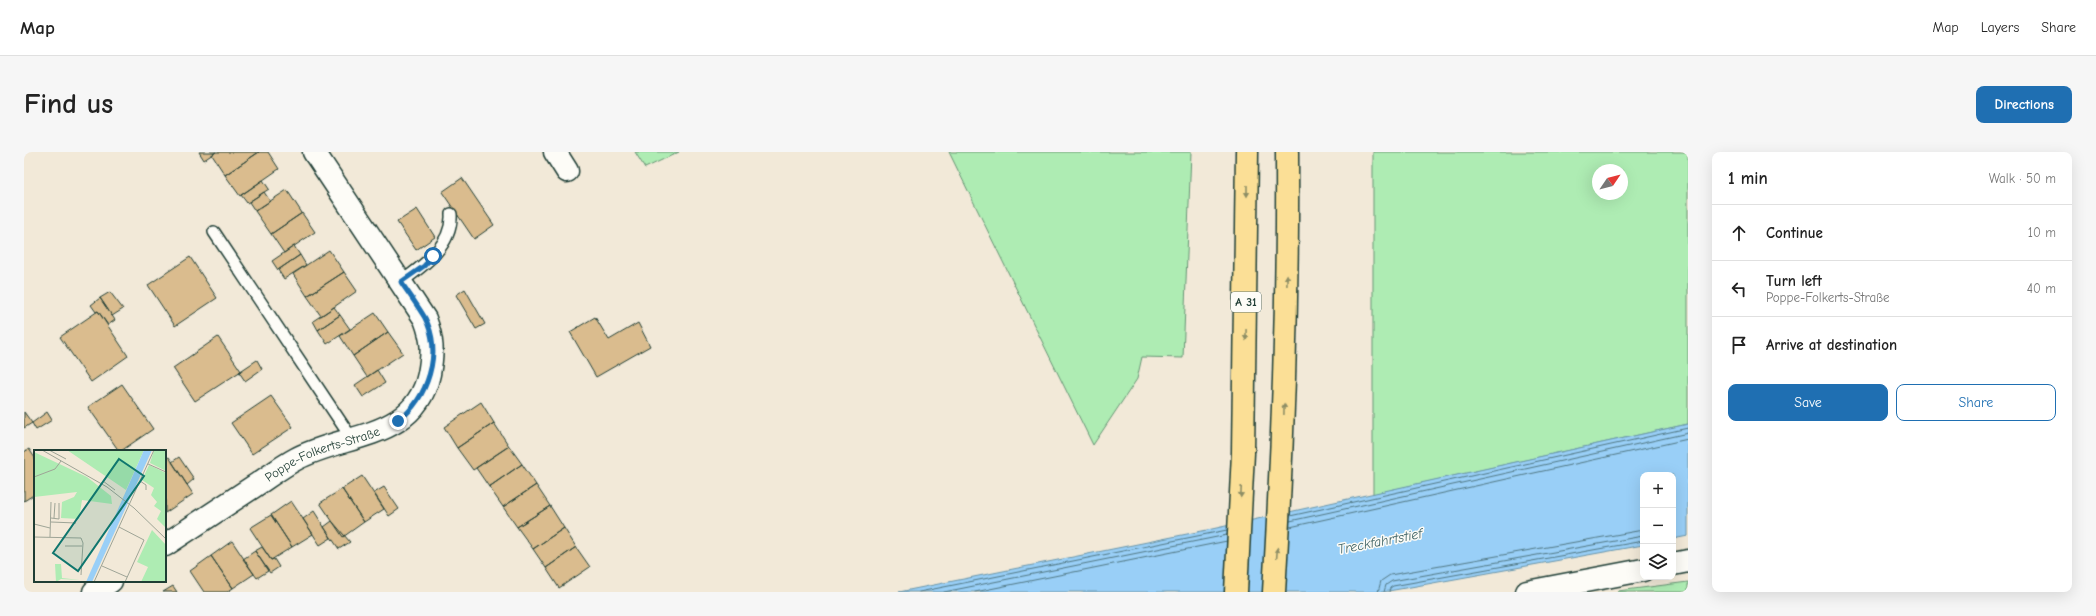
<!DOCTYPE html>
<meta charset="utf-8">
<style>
:root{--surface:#fff;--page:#f6f6f6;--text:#222;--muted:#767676;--line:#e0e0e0;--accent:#1f6fb2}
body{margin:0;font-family:"Comic Neue",sans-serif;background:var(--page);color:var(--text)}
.controls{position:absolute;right:12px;bottom:12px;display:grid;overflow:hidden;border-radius:8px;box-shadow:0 4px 16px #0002}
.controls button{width:36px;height:36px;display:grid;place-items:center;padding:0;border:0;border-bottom:1px solid var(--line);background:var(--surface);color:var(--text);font:20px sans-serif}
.compass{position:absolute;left:1568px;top:12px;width:36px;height:36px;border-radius:50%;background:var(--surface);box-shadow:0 4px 16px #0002;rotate:55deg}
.stop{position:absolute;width:12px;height:12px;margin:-9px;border:3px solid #1f6fb2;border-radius:50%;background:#fff}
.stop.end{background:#1f6fb2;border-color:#fff;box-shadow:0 1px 4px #0008}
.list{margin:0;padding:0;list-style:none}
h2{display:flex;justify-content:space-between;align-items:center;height:52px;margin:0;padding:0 16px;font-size:17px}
h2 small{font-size:13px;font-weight:400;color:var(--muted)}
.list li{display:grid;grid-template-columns:26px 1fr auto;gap:12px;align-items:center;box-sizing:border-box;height:56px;padding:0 16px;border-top:1px solid var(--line)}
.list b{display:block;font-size:15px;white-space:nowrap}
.list p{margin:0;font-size:13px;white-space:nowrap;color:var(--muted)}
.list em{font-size:13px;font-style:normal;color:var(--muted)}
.actions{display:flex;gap:8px;padding:12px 16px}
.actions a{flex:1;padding:9px 0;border:1px solid var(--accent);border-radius:8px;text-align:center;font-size:14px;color:var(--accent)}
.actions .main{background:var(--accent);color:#fff}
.icon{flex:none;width:22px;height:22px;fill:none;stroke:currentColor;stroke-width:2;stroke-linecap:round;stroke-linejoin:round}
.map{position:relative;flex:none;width:1664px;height:440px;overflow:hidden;border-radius:8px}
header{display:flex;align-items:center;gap:24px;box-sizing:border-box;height:56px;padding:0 20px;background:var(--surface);border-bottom:1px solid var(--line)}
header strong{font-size:19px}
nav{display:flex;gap:22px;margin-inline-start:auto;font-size:14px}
.intro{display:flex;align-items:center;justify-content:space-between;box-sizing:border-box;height:96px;padding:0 24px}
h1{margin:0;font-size:28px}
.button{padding:10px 18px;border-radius:8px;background:var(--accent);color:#fff;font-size:14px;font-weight:700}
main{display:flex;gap:24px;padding:0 24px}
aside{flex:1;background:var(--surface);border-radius:8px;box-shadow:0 4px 16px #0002}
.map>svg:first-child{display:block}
.green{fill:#aeecb3;stroke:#669474;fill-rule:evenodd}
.water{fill:#99cff7;stroke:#6895a9}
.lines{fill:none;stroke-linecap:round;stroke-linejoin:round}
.shore{stroke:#507782;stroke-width:1}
.building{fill:#dabc8e;stroke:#1f3d34}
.lane-casing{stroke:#1f3d34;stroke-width:14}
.street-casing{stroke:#1f3d34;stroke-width:25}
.highway-casing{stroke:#1f3d34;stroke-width:25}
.lane{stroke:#fdfcf7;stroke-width:11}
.street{stroke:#fdfcf7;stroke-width:22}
.highway{stroke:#fbdf96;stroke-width:22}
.oneway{fill:#8d8e65}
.route{stroke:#1f6fb2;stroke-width:5}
.labels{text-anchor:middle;stroke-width:3;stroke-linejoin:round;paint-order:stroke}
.shield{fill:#fdfcf7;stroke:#62766e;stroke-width:1}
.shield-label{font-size:12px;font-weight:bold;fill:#1f3d34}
.street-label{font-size:13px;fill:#1f3d34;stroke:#fdfcf7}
.water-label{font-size:14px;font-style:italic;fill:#3e6265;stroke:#fdfcf7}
.inset-road{fill:none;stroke:#9ea496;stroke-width:1}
.view{fill:#0f766e;fill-opacity:0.15;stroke:#0f766e;stroke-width:2}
.inset-edge{fill:none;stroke:#1f3d34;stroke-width:2}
</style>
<header>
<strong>Map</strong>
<nav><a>Map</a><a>Layers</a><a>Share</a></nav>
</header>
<div class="intro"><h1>Find us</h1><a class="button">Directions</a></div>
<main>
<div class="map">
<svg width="1664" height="440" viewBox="0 0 1664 440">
<rect width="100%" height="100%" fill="#f2e9d8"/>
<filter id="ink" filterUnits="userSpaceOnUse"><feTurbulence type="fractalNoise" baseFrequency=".025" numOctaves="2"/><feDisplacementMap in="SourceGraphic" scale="8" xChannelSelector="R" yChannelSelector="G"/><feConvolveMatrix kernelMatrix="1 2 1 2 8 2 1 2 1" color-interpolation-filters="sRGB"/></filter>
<g filter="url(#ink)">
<path class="green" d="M611 0H655L621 16Z
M925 0H1167L1159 206 1118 205 1113 227 1069 293Z
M1349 0H1664V272L1349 342ZM1574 18H1598V42H1574Z
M1664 430V440H1594V439Z"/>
<path class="water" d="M1664 272V384L1649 387V323H1619V393L1359 440H875L1188 377Z"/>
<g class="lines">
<path class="shore" d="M1266 364 1664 276
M1266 369 1664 281
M1266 375 1664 287
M895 440 1203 378
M920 440 1203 383
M951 440 1203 389
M1354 440 1357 429 1366 423 1619 378
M1360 440 1362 433 1368 429 1619 384
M1365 440 1366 436 1369 434 1619 389"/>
</g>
<path class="building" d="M175 0H192L180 8Z
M192 0H235L201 23 188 3Z
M235 0H244L255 17 216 44 201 23Z
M438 26 470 73 450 87 418 40Z
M239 28 245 37 223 51 217 43Z
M263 38 278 61 247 82 231 59Z
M240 40 246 49 231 59 225 50Z
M393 57 411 85 392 98 373 70Z
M278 61 291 80 260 101 247 82Z
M270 94 276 103 254 118 248 109Z
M305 98 320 120 283 144 269 122Z
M276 103 282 113 260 127 254 118Z
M166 105 193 146 151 174 124 133Z
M320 120 333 139 297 164 283 144Z
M441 137 461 172 452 177 432 143Z
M86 140 99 157 88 164 76 146Z
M76 146 91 168 84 173 74 159 72 160 67 153Z
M310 155 316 163 294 178 289 169Z
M74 159 104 204 67 230 36 185Z
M351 161 364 180 329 204 316 184Z
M316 163 326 177 303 192 294 178Z
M571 165 585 188 614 171 626 194 572 225 546 180Z
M364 180 379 201 343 225 329 204Z
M194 185 217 219 171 249 149 216Z
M233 208 238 217 221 229 215 220Z
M353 218 361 231 339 245 331 233Z
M98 232 129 277 97 299H95L64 255Z
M247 244 269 275 228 302 207 271Z
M457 250 470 271 433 296 420 275Z
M0 260 8 271 0 276Z
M23 260 28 268 12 278 8 271Z
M470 271 485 294 449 318 433 296Z
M485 294 498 312 465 335 452 316Z
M5 297 11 306V342L0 349V300Z
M145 305 169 342 141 361V307Z
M155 305 170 327 163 333 148 310Z
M498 312 512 333 479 355 465 335Z
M338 324 360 357 340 370 318 337Z
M512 333 526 354 493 375 479 355Z
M360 335 375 357 365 364 350 341Z
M318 337 340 370 319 385 296 351Z
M267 349 289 382 268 395 247 363Z
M526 354 540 376 509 397 493 375Z
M290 359 307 386 296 393 279 367Z
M247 363 268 395 247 408 226 376Z
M308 369 326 390 315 397 300 375Z
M540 376 552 395 522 416 509 397Z
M208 389 230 422 209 436 187 404Z
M238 395 247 408 250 407 255 415 246 421 231 399Z
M552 395 566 415 535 436 522 416Z
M231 399 244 419 233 426 219 407Z
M187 404 209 436 203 440H180L166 419Z
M149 434 153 440H139Z"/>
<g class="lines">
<g class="lane-casing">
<path id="lane" d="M190 80 328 287
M377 130C399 114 429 93 427 62"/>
</g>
<g class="street-casing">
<g id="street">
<path d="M531 0 543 19"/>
<path id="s1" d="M141 393C170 374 200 354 229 335 243 326 257 315 272 307 320 281 391 288 405 222 409 200 409 188 401 167L290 0"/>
<path d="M1649 412 1664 409"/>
<path d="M70 440 87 429"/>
<path d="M1503 440 1619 418"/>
</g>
</g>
<g class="highway-casing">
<path id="highway" d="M1212 440 1219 301 1223 0
M1250 440C1259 293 1264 147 1263 0"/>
</g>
<use href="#lane" class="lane"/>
<use href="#street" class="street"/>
<use href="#highway" class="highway"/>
</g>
<defs><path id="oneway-solid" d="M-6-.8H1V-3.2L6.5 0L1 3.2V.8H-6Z"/></defs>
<g class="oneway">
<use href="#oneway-solid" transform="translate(1223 39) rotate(90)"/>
<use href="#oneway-solid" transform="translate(1263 128) rotate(-89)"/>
<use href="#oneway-solid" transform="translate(1222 183) rotate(91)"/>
<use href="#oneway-solid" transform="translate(1260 257) rotate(-89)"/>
<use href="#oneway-solid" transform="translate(1217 340) rotate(93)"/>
<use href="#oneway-solid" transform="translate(1253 401) rotate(-86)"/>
</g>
</g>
<g class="lines" filter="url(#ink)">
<path class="route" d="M374 269C404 246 419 201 401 166 394 154 385 142 377 130L400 114 409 104"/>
</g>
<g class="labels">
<rect class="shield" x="1207" y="140" width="30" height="20" rx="3"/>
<g class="shield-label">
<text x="1222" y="154">A 31</text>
</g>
<g class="street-label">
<text dy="5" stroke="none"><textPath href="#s1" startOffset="183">Poppe-Folkerts-Straße</textPath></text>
</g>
<g class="water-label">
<text transform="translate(1356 389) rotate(-11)" y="5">Treckfahrtstief</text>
</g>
</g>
<g transform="translate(10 298)">
<rect width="132" height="132" fill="#f2e9d8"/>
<path d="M33 0H110L92 40ZM120 0H132V21L116 13ZM0 2 53 27 77 46 78 54 48 50 45 69 27 68 28 52 40 47 43 42 0 47ZM115 15 132 23V78L123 69 127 61 120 56 123 52 117 45 120 38 108 30ZM118 80 132 95V132H107L114 117 103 112ZM21 114H27L28 128 46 130 27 129 22 132Z" fill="#aeecb3"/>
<path d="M110 0H118L58 132H52Z" fill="#99cff7"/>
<path class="inset-road" d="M8 0 73 37 100 58 132 89M15 0 32 9M114 14 132 22M0 27 21 19 27 11M69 31 81 40M106 31 112 35V40M17 68 25 69V53M20 68 21 53M17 72 42 73M0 74 16 78M85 77 110 90 91 132M0 87 47 88 49 93 47 125M16 87 17 52M31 96H48M68 116 93 127M60 132 120 0"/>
<path class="view" d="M85 9 110 26 44 121 19 103Z"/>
<rect width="132" height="132" class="inset-edge"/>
</g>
</svg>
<div class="controls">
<button>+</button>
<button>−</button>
<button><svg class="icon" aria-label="layers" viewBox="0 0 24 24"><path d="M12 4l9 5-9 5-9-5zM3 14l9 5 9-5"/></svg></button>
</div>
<svg class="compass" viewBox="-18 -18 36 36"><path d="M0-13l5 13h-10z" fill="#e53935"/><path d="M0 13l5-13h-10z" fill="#767676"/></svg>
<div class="stop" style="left:409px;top:104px"></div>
<div class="stop end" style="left:374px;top:269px"></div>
</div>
<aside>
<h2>1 min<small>Walk · 50 m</small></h2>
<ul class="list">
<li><svg class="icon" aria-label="ahead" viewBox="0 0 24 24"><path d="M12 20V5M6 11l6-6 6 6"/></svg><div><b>Continue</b></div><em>10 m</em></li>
<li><svg class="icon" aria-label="left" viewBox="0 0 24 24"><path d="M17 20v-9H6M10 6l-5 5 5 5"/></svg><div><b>Turn left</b><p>Poppe-Folkerts-Straße</p></div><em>40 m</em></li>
<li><svg class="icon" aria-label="arrive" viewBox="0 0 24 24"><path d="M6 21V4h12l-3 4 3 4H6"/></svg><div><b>Arrive at destination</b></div></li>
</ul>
<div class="actions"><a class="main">Save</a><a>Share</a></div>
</aside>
</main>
